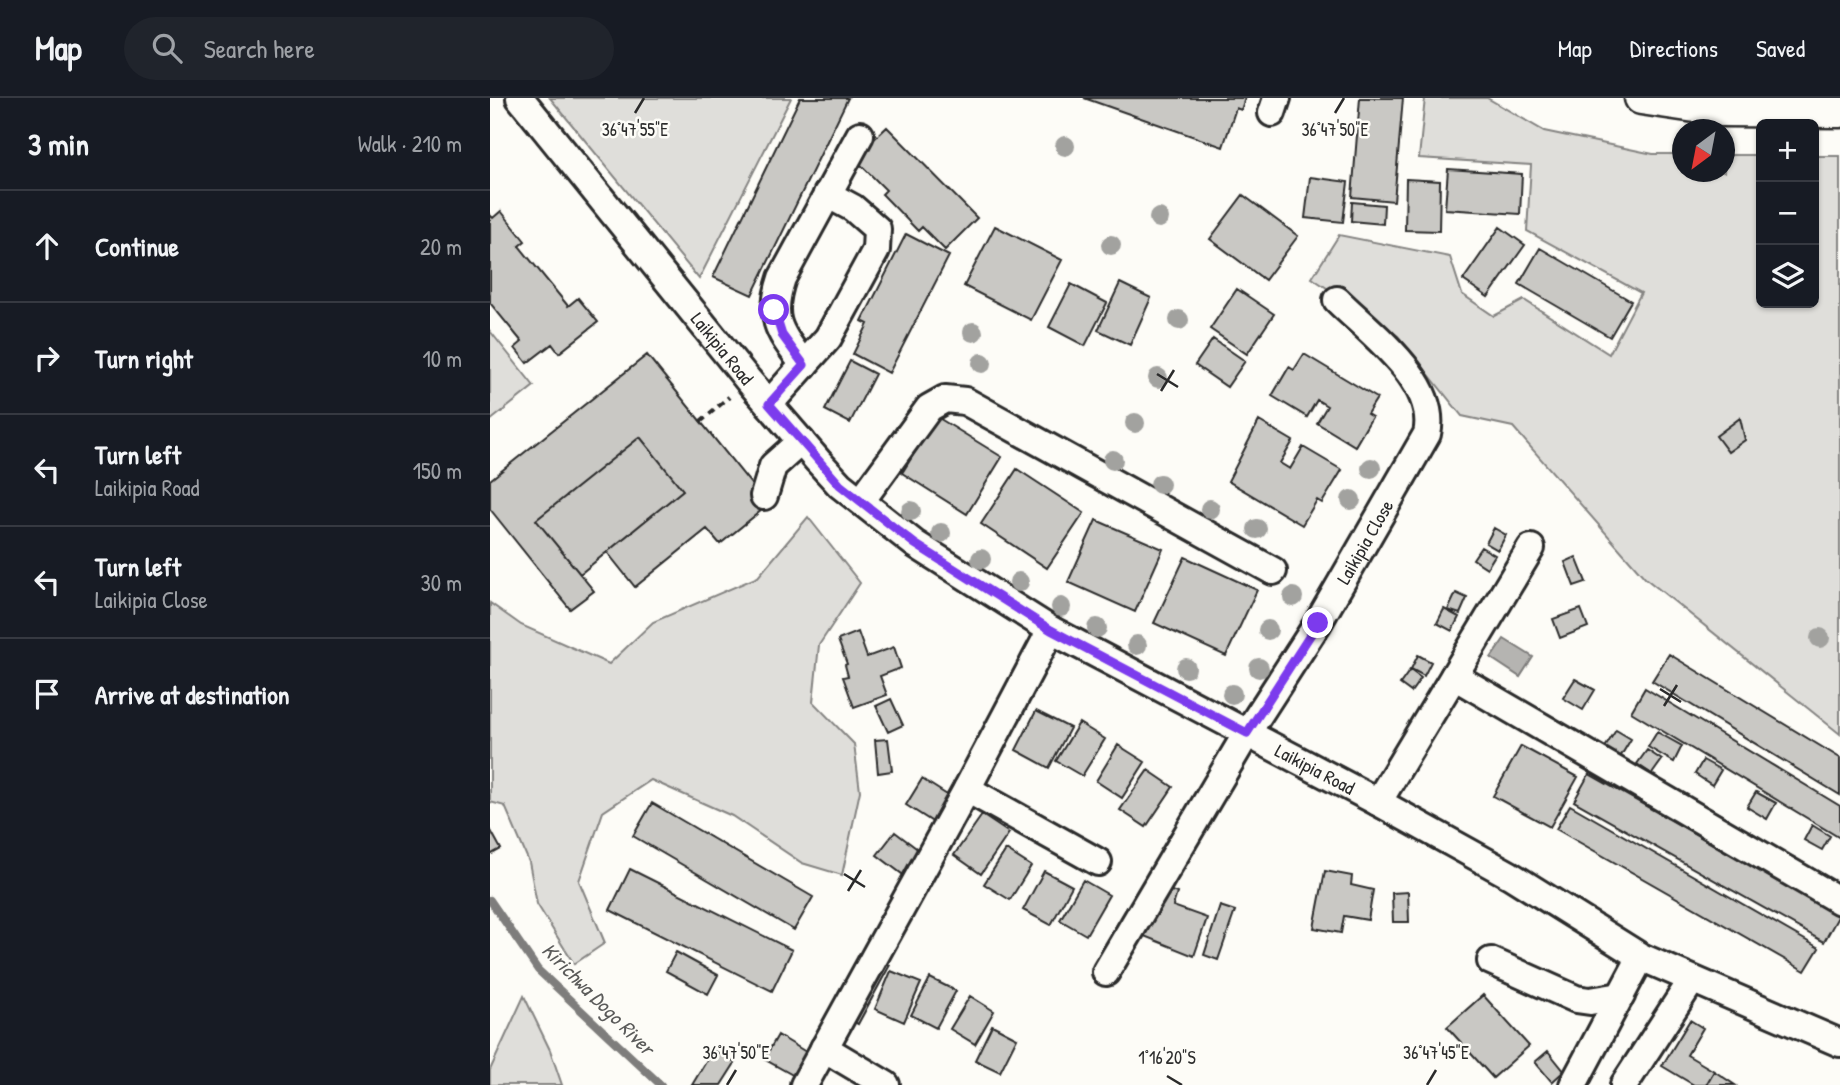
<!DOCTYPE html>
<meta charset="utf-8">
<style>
:root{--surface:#171b24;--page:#20242c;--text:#f1f3f6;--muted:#9ea1a6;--line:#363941}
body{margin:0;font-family:"Patrick Hand",sans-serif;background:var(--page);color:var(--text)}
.controls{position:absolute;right:21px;top:21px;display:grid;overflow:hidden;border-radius:10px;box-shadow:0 2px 5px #0004}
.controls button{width:63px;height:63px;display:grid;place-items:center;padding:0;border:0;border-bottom:2px solid var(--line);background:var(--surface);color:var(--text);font:35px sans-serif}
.compass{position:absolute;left:1182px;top:21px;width:63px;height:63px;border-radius:50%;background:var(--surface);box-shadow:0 2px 5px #0004;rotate:212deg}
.stop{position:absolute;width:21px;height:21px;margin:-16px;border:5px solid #7c3aed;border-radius:50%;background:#fff}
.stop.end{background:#7c3aed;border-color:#fff;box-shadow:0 2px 7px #0008}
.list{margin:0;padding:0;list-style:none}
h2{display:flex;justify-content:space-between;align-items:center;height:91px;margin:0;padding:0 28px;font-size:30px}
h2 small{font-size:23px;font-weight:400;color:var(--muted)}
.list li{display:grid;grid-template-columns:46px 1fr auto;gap:21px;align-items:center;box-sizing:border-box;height:112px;padding:0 28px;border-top:2px solid var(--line)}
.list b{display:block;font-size:26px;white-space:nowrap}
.list p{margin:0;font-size:23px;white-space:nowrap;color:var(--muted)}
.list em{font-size:23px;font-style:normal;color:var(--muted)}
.icon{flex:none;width:38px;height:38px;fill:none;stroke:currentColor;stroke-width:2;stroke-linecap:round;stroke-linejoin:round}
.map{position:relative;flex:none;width:1350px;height:987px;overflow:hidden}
header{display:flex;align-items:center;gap:42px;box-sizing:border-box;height:98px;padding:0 35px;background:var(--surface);border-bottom:2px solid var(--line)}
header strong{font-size:33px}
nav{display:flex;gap:38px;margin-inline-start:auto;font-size:24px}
.search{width:490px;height:63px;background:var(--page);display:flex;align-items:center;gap:18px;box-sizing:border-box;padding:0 24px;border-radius:38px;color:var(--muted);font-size:26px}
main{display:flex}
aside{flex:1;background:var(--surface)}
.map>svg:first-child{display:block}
.green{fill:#dfdeda;stroke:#858482;stroke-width:2}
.water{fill:#b5b4b1;stroke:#7e7d7b;stroke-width:2}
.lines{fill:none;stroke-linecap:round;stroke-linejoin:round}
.stream{stroke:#7e7d7b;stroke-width:8}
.building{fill:#c9c8c4;stroke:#2b2b2b;stroke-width:2}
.minor-casing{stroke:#2b2b2b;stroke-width:32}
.major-casing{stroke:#2b2b2b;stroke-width:37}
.path{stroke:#2b2b2b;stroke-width:4.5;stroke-dasharray:7 5;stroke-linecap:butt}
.minor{stroke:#fdfcf7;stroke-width:26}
.major{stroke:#fdfcf7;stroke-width:32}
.tree{fill:#a2a29f}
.route{stroke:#7c3aed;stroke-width:9}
.ticks{fill:none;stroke:#2b2b2b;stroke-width:2.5}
.labels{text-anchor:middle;stroke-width:5;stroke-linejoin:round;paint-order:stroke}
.street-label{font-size:19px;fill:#2b2b2b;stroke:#fdfcf7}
.water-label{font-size:21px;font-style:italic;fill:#5b5b5a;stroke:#fdfcf7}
.ticks-label{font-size:18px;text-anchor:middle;fill:#2b2b2b;stroke:#fdfcf7;stroke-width:5;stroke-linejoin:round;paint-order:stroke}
</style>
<header>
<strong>Map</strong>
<div class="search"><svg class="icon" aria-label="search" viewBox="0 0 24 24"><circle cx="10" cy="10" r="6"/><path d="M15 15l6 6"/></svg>Search here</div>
<nav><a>Map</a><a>Directions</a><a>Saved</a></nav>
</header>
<main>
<aside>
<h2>3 min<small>Walk · 210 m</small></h2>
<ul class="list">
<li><svg class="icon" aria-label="ahead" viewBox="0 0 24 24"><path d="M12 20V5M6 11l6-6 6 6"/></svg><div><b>Continue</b></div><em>20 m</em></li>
<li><svg class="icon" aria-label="right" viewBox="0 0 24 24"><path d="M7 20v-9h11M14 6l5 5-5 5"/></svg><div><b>Turn right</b></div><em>10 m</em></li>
<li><svg class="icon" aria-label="left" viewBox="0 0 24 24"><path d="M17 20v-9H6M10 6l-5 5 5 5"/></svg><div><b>Turn left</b><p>Laikipia Road</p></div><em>150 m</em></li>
<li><svg class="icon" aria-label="left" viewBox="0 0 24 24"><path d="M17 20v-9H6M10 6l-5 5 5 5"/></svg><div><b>Turn left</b><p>Laikipia Close</p></div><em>30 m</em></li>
<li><svg class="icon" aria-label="arrive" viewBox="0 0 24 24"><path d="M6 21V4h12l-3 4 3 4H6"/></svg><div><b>Arrive at destination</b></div></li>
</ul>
</aside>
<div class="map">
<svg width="1350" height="987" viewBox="0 0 1350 987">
<rect width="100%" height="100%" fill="#fdfcf7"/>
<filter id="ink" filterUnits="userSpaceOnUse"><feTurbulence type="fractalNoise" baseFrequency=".0143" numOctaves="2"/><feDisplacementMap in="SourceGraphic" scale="14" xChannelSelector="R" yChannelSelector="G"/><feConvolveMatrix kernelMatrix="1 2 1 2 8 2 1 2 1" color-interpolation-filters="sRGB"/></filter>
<g filter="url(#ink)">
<path class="green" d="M60 0H301L209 181Z
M935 0H997L1054 33 1163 56H1192V74H1234L1235 57H1271V205H1324V58H1350V636L1155 480 1023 329 972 318 908 238 822 180 849 137 960 159 972 196 1004 218 1034 202 1119 256 1151 195 1037 133 1041 67 929 60Z
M0 233 44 288 0 323Z
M318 419 370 485 329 547 323 604 364 646 370 693 352 777 312 765 242 718 161 682 113 714 89 783 115 845 84 866 47 806 39 764 15 708 0 704V505L31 527 119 566 163 524 268 479Z
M34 898 60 952 72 987H0V972Z"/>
<path class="water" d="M1014 541 1043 559 1030 579 1001 560Z"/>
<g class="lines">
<path class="stream" d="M0 802 48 872 171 987"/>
</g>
<path class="building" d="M310 0H358L262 197 223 179Z
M594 0H755L751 12 746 10 733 49Z
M870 0H913L904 103 862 99Z
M397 29 487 120 455 152 432 129 428 133 392 96 396 92 364 60Z
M958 71 1032 76 1030 116 955 111Z
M820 79 858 84 853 124 815 120Z
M916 81 950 83 949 133 915 132Z
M753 97 808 138 775 182 720 141Z
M862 104 894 107 893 126 861 123Z
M11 113 35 143 29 148 78 208 88 200 108 224 69 255 62 246 37 265 25 250 32 244 0 205V117L3 120Z
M505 128 572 162 541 222 474 188Z
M1010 129 1035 147 998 199 973 182Z
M416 136 459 158 399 275 363 256 378 226 372 223Z
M1050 150 1141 203 1120 239 1029 186Z
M630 185 661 200 640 247 608 232Z
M581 186 617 205 595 248 559 229Z
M747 191 784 216 757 256 720 231Z
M723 241 755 263 737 289 705 267Z
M814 256 887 300 877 316 882 319 865 348 827 325 837 308 827 302 817 319 782 298 799 269 804 272Z
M157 257 278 407 230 446 217 431 145 489 117 454 193 392 150 339 46 422 104 493 80 511 0 411V382Z
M360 263 385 276 360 325 335 312Z
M447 319 512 359 477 416 412 375Z
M1250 320 1255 342 1238 354 1226 338Z
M769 323 803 343 790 365 800 371 813 349 852 372 832 405 827 402 812 427 738 383Z
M150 339 193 392 90 476 46 422Z
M527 371 594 415 557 470 491 426Z
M606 422 673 451 645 514 578 484Z
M1004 430 1016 437 1008 452 996 445Z
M991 449 1005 457 997 470 983 461Z
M695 459 767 492 736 558 664 525Z
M1086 459 1096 484 1084 488 1075 464Z
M966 495 977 500 970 516 958 512Z
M954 511 969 519 962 533 947 525Z
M1091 511 1098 529 1070 540 1063 521Z
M368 534 377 559 404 549 411 570 390 578 397 597 364 609 353 579 358 578 355 567 357 566 348 542Z
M1179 556 1350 660V697L1162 583Z
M928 557 941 564 934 578 921 571Z
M920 572 931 580 921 594 910 586Z
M1085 581 1105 592 1093 612 1073 600Z
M1155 590 1350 708V740L1141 614Z
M401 601 413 627 398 634 386 608Z
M546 613 580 630 559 670 526 652Z
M589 625 615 641 592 678 566 663Z
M1126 632 1141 641 1126 666 1111 656Z
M1167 634 1192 648 1184 664 1158 649Z
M398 641 402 673 388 675 385 642Z
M628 647 655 664 632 700 606 683Z
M1031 648 1088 679 1060 729 1003 698Z
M1157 652 1172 662 1162 676 1147 666Z
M1213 662 1231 672 1222 687 1205 676Z
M658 672 683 689 656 729 630 712Z
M1099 676 1349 817 1334 844 1084 703Z
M432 681 465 702 449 728 416 707Z
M1266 694 1286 705 1277 721 1257 709Z
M162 705 323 799 304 832 143 738Z
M1080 707 1329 850 1315 873 1066 731Z
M492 717 519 735 491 776 464 757Z
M1322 727 1340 738 1332 752 1314 742Z
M0 731 11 751 0 757Z
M405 734 434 756 416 779 387 757Z
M516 752 541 768 520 802 494 786Z
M140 771 302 852 282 893 120 812Z
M554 773 582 788 561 827 533 812Z
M835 773 862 778 861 787 883 792 878 822 854 818 851 835 824 830Z
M593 782 619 797 596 837 570 822Z
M671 789 687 795 683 808 717 820 704 858 654 838Z
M918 794 919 824H903L902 795Z
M730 808 745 813 728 862 714 857Z
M186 854 228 877 218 896 176 873Z
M385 859 400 867 368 926 354 918Z
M401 873 431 885 414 924 385 911Z
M440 880 466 893 446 930 421 917Z
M993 897 1039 948 1003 980 957 929Z
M480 898 504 913 485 946 460 931Z
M1200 922 1213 930 1197 957 1224 973 1216 987H1204L1172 968Z
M502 927 527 940 510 974 485 962Z
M288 937 321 957 308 980 274 961Z
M223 952 245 965 231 987H202Z
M1058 953 1074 973 1062 984 1045 964Z
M1224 973 1245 987H1216Z"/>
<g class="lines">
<g class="minor-casing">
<g id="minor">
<path id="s1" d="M30 0 258 282 328 363 350 387 425 446 561 532 888 704 1020 777 1151 859 1350 945"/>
<path d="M782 15 787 0"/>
<path d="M314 267C289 233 278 222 292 180L370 37"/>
<path d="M279 306 338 240 386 152 387 131 363 110 337 96"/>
<path d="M274 398 283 368 311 343"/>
<path d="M371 403 439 310 455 301 475 303 783 473"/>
<path d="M964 578 1350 803"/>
<path d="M477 691 608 764"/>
<path d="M888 704 1041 450"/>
<path d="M1001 863 1086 901 1100 903 1131 898"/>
<path id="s2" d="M616 874 757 635 828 525 937 336C949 284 880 235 847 202"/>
<path d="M334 950 396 987"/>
<path d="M314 987 477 691 561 532"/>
<path d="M1083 987 1151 859"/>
<path d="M1134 987 1202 882"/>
</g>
</g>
<g class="major-casing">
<path id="major" d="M1151 0 1232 12 1350 13"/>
</g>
<path class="path" d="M210 324 239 299"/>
<use href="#minor" class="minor"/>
<use href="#major" class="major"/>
</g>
<g class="tree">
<circle cx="575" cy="48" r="10"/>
<circle cx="669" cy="120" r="10"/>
<circle cx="621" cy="147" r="10"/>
<circle cx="689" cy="222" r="10"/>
<circle cx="483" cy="234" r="10"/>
<circle cx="492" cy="265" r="10"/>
<circle cx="668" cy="280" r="10"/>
<circle cx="645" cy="325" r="10"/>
<circle cx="623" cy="362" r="10"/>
<circle cx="881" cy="370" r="10"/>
<circle cx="670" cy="386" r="10"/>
<circle cx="861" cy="402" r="10"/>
<circle cx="720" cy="411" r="10"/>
<circle cx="421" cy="413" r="10"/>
<circle cx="767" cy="431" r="10"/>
<circle cx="451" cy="435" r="10"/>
<circle cx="491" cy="461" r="10"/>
<circle cx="529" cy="484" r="10"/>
<circle cx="803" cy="499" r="10"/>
<circle cx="571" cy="509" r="10"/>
<circle cx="607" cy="530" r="10"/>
<circle cx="778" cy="532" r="10"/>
<circle cx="1330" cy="540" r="10"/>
<circle cx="647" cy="547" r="10"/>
<circle cx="696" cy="570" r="10"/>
<circle cx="769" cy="570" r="10"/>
<circle cx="742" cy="596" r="10"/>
</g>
</g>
<g class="lines" filter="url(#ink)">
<path class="route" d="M284 212 292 237 314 267 279 306 350 387 425 446 561 532 757 635 828 525"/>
</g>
<path class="ticks" d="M145 15 154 0M845 15 854 0M667 276 688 289M671 293 684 272M1170 591 1191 604M1174 608 1187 587M354 776 375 789M358 793 371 772M677 978 692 987M237 987 246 972M937 987 946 972"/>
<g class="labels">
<g class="street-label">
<text dy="7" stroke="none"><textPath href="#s1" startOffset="322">Laikipia Road</textPath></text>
<text dy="7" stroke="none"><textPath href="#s2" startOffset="502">Laikipia Close</textPath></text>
<text dy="7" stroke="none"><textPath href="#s1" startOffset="1057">Laikipia Road</textPath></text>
</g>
<g class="water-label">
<text transform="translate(108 901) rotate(45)" y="7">Kirichwa Dogo River</text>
</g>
</g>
<g class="ticks-label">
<text x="145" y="38">36°47'55"E</text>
<text x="845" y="38">36°47'50"E</text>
<text x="246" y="961">36°47'50"E</text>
<text x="946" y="961">36°47'45"E</text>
<text x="677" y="966">1°16'20"S</text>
</g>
</svg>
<div class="controls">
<button>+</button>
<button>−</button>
<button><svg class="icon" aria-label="layers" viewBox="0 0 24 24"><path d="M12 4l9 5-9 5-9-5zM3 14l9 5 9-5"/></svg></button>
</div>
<svg class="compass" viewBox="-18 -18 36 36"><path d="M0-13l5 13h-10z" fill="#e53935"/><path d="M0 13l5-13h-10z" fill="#9ea1a6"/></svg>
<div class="stop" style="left:284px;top:212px"></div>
<div class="stop end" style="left:828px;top:525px"></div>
</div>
</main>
